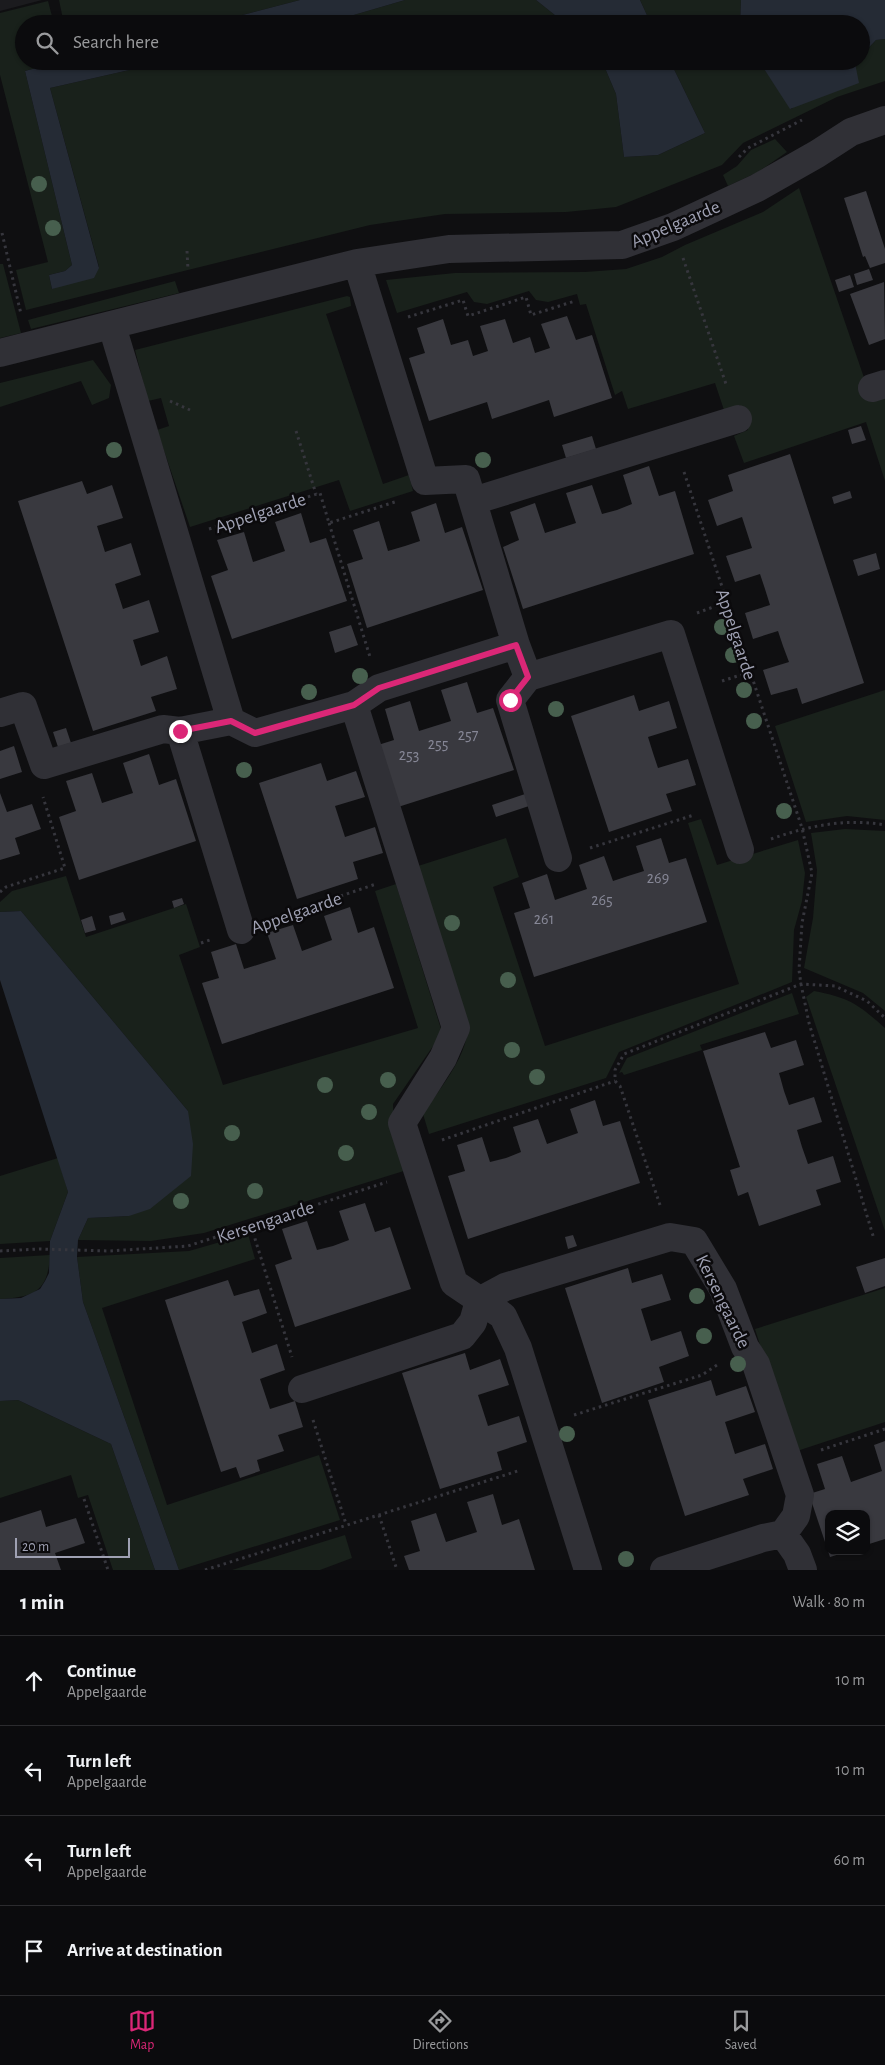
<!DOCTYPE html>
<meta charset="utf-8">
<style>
:root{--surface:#0b0b0d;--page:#141416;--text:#f1f3f6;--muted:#9a9b9d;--line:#2b2b2e;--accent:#db2777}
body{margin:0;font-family:"Alegreya Sans",sans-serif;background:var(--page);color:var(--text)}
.controls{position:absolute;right:15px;bottom:15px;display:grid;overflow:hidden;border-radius:10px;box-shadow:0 1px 4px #0004}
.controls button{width:45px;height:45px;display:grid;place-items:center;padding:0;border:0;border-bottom:1px solid var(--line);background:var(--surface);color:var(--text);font:25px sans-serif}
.scale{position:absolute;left:15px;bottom:12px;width:115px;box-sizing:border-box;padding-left:5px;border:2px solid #9fa1b3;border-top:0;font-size:14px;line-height:18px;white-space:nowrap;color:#9fa1b3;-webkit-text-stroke:4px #0b0a0c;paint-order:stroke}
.stop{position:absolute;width:15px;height:15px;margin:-11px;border:4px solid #db2777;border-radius:50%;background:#fff}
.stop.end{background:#db2777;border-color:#fff;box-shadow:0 1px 5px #0008}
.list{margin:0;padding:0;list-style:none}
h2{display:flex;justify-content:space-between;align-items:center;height:65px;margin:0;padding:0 20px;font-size:21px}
h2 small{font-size:16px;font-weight:400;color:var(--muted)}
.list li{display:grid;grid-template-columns:32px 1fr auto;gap:15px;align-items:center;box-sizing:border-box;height:90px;padding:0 20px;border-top:1px solid var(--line)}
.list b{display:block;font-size:19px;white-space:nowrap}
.list p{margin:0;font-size:16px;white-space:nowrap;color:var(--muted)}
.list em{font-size:16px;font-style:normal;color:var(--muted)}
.icon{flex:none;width:28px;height:28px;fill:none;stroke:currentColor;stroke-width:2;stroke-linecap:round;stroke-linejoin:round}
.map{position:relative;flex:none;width:885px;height:1570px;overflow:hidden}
.search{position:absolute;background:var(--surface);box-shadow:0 1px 4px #0004;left:15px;right:15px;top:15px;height:55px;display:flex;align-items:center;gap:12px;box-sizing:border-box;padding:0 18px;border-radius:28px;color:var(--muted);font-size:19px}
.sheet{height:425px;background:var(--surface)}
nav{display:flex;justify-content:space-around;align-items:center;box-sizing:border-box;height:70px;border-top:1px solid var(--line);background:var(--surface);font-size:14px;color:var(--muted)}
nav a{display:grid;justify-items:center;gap:2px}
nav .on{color:var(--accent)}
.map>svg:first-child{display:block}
.built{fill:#1b1b1e}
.green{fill:#19211b}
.water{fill:#252b35}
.building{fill:#39393f}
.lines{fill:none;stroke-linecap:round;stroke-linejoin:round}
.path{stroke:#36363d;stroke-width:3;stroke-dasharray:2.5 4;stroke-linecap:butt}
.minor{stroke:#303036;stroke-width:28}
.tree{fill:#475f4e}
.route{stroke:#db2777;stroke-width:6}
.labels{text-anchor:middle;stroke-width:5;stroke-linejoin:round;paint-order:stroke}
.number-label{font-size:16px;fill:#868796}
.street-label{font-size:19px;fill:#9fa1b3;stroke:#0b0a0c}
</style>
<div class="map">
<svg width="885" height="1570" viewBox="0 0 885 1570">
<rect width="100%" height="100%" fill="#0f0f11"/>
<path class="built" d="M0 0H42L0 11Z"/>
<path class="green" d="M59 0H300L208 24H64Z
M405 0H536L566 24H323Z
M640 0H741L740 24H651Z
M48 1 54 24H24V61H62L25 71 72 265 65 271 49 275 52 289 99 267 50 88 169 61H602L616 94 624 157 658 155 705 133 670 61H759L791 109 856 61H861V56L876 40 885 39V81L837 97 743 143 722 165 616 207 566 212 445 214 370 225 26 310 16 270 48 262 0 75V13Z
M775 139 787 152 758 172 728 186 723 175 737 166 751 150Z
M799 188 872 401 885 398V481L866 422 744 463 734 436 748 430 740 405 724 410 715 383 628 409 622 391 615 395 586 304 580 305 577 294 548 302 536 300 529 291 487 304 474 302 467 292 397 313 386 280 455 273 585 272 626 269 662 257 685 245 763 212Z
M0 264H3L21 333 0 338Z
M175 281 179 293 31 329 28 320Z
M347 296 350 297 351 306 326 314 383 484 409 475 413 491 350 511 339 480 190 527 157 430 169 426 161 398 148 401 135 350Z
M93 360 111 385 109 398 92 405 81 381 0 407V383Z
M885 690V820L847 816 806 822 775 726Z
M701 819 717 865 798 840 805 873 802 901 794 930 792 982 619 1052 606 1078 429 1134 423 1114C439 1089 466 1059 468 1028L418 866 506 838 519 877 493 887 545 1046 739 984 688 823Z
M845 829 885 831V1011L863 993 804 968 813 918 817 870 811 833Z
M66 876 86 937 186 904 200 947 179 955 223 1085 418 1028 375 891 396 884 441 1029 440 1036 393 1104 394 1132 407 1170 204 1233 151 1241 78 1240 88 1218 129 1216 188 1111 21 911 0 912V902L12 891Z
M814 991C850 998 858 1004 885 1028V1231L806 997Z
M792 993 799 1014 700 1045 702 1050 624 1075 622 1072 619 1073 627 1058Z
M58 1158 68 1192 50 1241 0 1244V1176Z
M248 1234 255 1259 102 1308 167 1505 319 1455 340 1520 179 1570 83 1302 77 1257 189 1251Z
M50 1255C48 1292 34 1297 0 1299V1258Z
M885 1288V1422L794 1452 755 1329Z
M18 1400 111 1444 155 1570H113L88 1495 78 1498 71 1475 0 1498V1401Z
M345 1535 352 1558 320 1570H232Z"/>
<path class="water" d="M300 0H405L323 24H208Z
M536 0H640L651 24H566Z
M741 0H885V39L876 40 861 56V24H740Z
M62 61H169L50 88 99 268 94 278 52 289 49 275 65 271 72 265 25 71Z
M602 61H670L705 133 658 155 624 157 616 94Z
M759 61H856L855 63 859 83 790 109Z
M21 911 188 1111 193 1144 191 1176 150 1209 129 1216 88 1218 78 1240 77 1257 83 1302 179 1570H155L111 1444 18 1400 0 1401V1299L21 1298 40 1289 45 1281 49 1273 50 1241 68 1192 0 980V912Z"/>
<path class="building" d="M866 191 885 249V263L870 268 865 256 863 257 844 198Z
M869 269 873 280 857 285 854 274Z
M850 275 854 287 839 292 835 280Z
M884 282 885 339 869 345 850 294Z
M567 316 576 340 592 335 612 398 554 417 549 400 492 419 487 402 429 421 409 358 425 353 417 328 443 319 451 345 468 340 473 356 488 351 480 326 505 319 513 343 530 337 535 353 550 348 541 324Z
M861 426 866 440 852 444 848 430Z
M592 436 596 449 566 458 562 445Z
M790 454 864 683 802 704 797 688 771 695 763 670 789 662 783 646 778 631 753 639 745 613 770 605 765 589 760 574 735 582 726 556 752 548 742 517 717 526 708 500 733 491 728 475Z
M649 466 659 496 675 491 694 554 523 609 503 547 519 540 510 512 535 503 545 533 576 523 566 493 592 485 602 514 617 510 632 504 623 475Z
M82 481 87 494 112 485 123 518 97 526 105 552 131 543 141 575 115 584 123 609 149 600 159 632 133 640 141 666 167 656 177 689 151 697 156 711 93 731 18 501Z
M850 491 852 498 834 504 832 497Z
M436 503 445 533 462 527 483 590 367 628 347 564 363 559 353 530 379 521 388 551 405 546 420 541 411 512Z
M301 513 310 543 326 538 347 601 232 639 211 576 228 570 217 540 244 532 253 562 285 551 275 522Z
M876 553 880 569 858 576 853 560Z
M351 625 358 645 335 653 329 632Z
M467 682 477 713 493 708 514 770 398 807 378 745 394 740 385 709 410 701 419 731 451 721 441 690Z
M634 695 639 711 669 701 677 728 648 737 653 753 658 768 688 759 696 785 666 794 672 811 609 832 571 716Z
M66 728 71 743 58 747 53 732Z
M14 746 22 772 0 779V751Z
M149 754 159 785 176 779 196 841 79 880 59 817 76 811 66 781 92 773 102 803 133 793 123 763Z
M321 763 327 781 356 771 365 797 335 806 345 837 375 827 383 853 353 862 358 879 297 899 259 783Z
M0 793 7 812 32 804 41 829 15 838 20 854 0 860Z
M528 793 532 805 496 817 492 805Z
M661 838 669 863 686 858 707 922 534 977 514 913 530 908 522 883 547 874 555 900 587 889 579 865 604 856 613 881 628 876 644 871 636 846Z
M182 898 184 904 174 908 172 901Z
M350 907 358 933 374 927 394 988 222 1044 202 983 219 978 211 952 236 944 244 969 276 959 267 933 293 925 302 951 332 940 324 916Z
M123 912 126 920 111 925 109 916Z
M92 916 96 930 85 933 81 920Z
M765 1032 771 1048 796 1040 804 1065 779 1073 784 1091 789 1105 814 1097 822 1122 797 1130 802 1147 808 1164 833 1156 841 1182 816 1190 821 1205 759 1226 748 1192 738 1196 730 1170 740 1167 703 1051Z
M595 1100 603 1126 620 1121 640 1183 468 1239 448 1176 465 1171 457 1145 482 1137 490 1162 506 1158 521 1152 513 1127 538 1119 547 1144 578 1133 570 1109Z
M365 1203 375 1232 390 1227 411 1289 295 1327 275 1265 292 1259 282 1229 307 1221 317 1250 333 1246 349 1240 339 1211Z
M573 1235 577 1246 568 1249 565 1237Z
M885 1258V1286L865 1293 856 1267Z
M628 1268 632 1283 662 1274 671 1300 641 1309 651 1341 681 1331 689 1356 659 1367 664 1382 602 1403 565 1288Z
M228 1280 234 1296 259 1289 267 1313 242 1322 252 1353 277 1344 285 1370 260 1379 270 1409 295 1401 303 1427 278 1435 284 1451 257 1460 260 1471 240 1478 236 1467 221 1472 165 1300Z
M465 1353 470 1370 500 1359 509 1385 478 1395 488 1426 519 1416 527 1442 497 1452 502 1470 440 1489 402 1373Z
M711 1380 716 1396 746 1386 755 1412 725 1422 735 1454 765 1444 773 1469 743 1479 749 1495 685 1516 648 1400Z
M885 1441V1539L866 1545V1514H829V1551L846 1552 830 1557 809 1494 825 1489 817 1464 842 1456 851 1482 882 1471 874 1445Z
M493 1494 502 1525 519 1519 535 1570H409L404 1556 420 1551 411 1521 436 1513 446 1542 477 1532 467 1502Z
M41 1510 46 1527 76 1518 85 1543 55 1553 61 1570H0V1523Z"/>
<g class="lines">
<path class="path" d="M739 157 748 148 802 120
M2 233 21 314
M187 251 188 270
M683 258 727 387
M408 317 463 300 468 316 526 297 531 315 575 301
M170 401 190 410
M296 431 316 494
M684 472 802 828 812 873 802 923 799 970 801 984 809 1023 874 1239
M329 523 370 657
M209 529 320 493 329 523 398 501
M697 613 727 602
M722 681 750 672
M771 839C808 826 845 818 885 825
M590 848 694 815
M0 892 6 887 65 868 43 797
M273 919 376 884
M201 943 210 940
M442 1140 615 1081
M660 1205 620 1086 615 1081V1070L624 1054 801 984 835 986 867 1001 885 1018
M251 1226 292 1357
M0 1251 39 1249 109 1251 188 1246 387 1182
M574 1415 702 1375 717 1365
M313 1420 346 1524
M821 1450 885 1429
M84 1499 108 1570
M379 1515 397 1570
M205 1570 521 1470"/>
<path class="minor" d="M357 263 425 481 466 479 516 645 528 677 671 634 740 850
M112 326 231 721 255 733 354 705 456 1028 443 1058 402 1123 454 1283 503 1316 518 1348 588 1570
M0 353 357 263 449 249 622 245 673 227 757 188 817 154 851 132 885 120
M872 388 885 384
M473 501 738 419
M528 677 510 700 558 858
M354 705 379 688 516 645
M0 713 23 706 44 765 163 729 180 731 231 721
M180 731 241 930
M302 1389 462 1336 473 1322 479 1301 505 1287 670 1237 694 1241 723 1289 745 1347 756 1364 800 1495 796 1516 783 1534
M664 1570 763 1538 783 1534 797 1554 803 1570"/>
</g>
<g class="tree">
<circle cx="39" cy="184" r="8"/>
<circle cx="53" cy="228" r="8"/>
<circle cx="114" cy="450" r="8"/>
<circle cx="483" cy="460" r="8"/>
<circle cx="722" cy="627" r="8"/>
<circle cx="733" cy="655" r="8"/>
<circle cx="360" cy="676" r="8"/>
<circle cx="744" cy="690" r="8"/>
<circle cx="309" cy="692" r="8"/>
<circle cx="556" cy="709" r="8"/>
<circle cx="754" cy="721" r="8"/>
<circle cx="244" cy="770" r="8"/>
<circle cx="784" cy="811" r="8"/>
<circle cx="452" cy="923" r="8"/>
<circle cx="508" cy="980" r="8"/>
<circle cx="512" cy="1050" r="8"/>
<circle cx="537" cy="1077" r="8"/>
<circle cx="388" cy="1080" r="8"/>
<circle cx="325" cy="1085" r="8"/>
<circle cx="369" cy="1112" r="8"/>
<circle cx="232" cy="1133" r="8"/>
<circle cx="346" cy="1153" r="8"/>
<circle cx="255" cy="1191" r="8"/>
<circle cx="181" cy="1201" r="8"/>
<circle cx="697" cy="1296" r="8"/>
<circle cx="704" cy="1336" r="8"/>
<circle cx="738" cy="1364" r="8"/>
<circle cx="567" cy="1434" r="8"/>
<circle cx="626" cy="1559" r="8"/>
</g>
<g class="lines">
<path class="route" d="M180 731 231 721 255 733 354 705 379 688 516 645 528 677 510 700"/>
</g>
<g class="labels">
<g class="number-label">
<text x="468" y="740">257</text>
<text x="438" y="749">255</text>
<text x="409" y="760">253</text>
<text x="658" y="883">269</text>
<text x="602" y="905">265</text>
<text x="544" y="924">261</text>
</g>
<g class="street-label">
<text transform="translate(675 223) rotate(-23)" y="7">Appelgaarde</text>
<text transform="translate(260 512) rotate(-18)" y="7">Appelgaarde</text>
<text transform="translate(737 634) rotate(72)" y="7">Appelgaarde</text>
<text transform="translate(296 912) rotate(-19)" y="7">Appelgaarde</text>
<text transform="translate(265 1221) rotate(-18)" y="7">Kersengaarde</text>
<text transform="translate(724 1301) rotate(64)" y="7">Kersengaarde</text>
</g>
</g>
</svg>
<div class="controls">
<button><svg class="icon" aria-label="layers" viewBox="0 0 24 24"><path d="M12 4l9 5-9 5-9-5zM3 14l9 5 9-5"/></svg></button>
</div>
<div class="scale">20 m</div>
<div class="stop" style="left:510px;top:700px"></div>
<div class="stop end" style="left:180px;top:731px"></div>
<div class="search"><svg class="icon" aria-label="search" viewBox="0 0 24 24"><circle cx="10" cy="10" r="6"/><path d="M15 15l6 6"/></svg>Search here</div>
</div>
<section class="sheet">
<h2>1 min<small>Walk · 80 m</small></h2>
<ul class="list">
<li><svg class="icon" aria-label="ahead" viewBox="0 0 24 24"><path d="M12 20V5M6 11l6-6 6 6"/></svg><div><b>Continue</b><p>Appelgaarde</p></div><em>10 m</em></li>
<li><svg class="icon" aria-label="left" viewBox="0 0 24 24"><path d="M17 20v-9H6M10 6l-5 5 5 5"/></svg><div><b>Turn left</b><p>Appelgaarde</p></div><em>10 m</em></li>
<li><svg class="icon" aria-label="left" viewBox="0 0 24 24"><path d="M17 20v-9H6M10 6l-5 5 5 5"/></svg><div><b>Turn left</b><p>Appelgaarde</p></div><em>60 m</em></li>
<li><svg class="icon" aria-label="arrive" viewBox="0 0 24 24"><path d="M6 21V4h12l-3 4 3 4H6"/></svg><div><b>Arrive at destination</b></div></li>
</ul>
</section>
<nav>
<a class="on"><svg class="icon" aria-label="map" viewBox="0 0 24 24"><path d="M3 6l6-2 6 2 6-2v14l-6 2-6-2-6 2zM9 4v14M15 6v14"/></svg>Map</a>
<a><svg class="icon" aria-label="directions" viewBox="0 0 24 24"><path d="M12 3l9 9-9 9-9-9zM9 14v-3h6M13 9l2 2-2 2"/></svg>Directions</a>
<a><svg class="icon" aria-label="saved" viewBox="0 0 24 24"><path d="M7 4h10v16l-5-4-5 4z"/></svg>Saved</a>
</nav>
